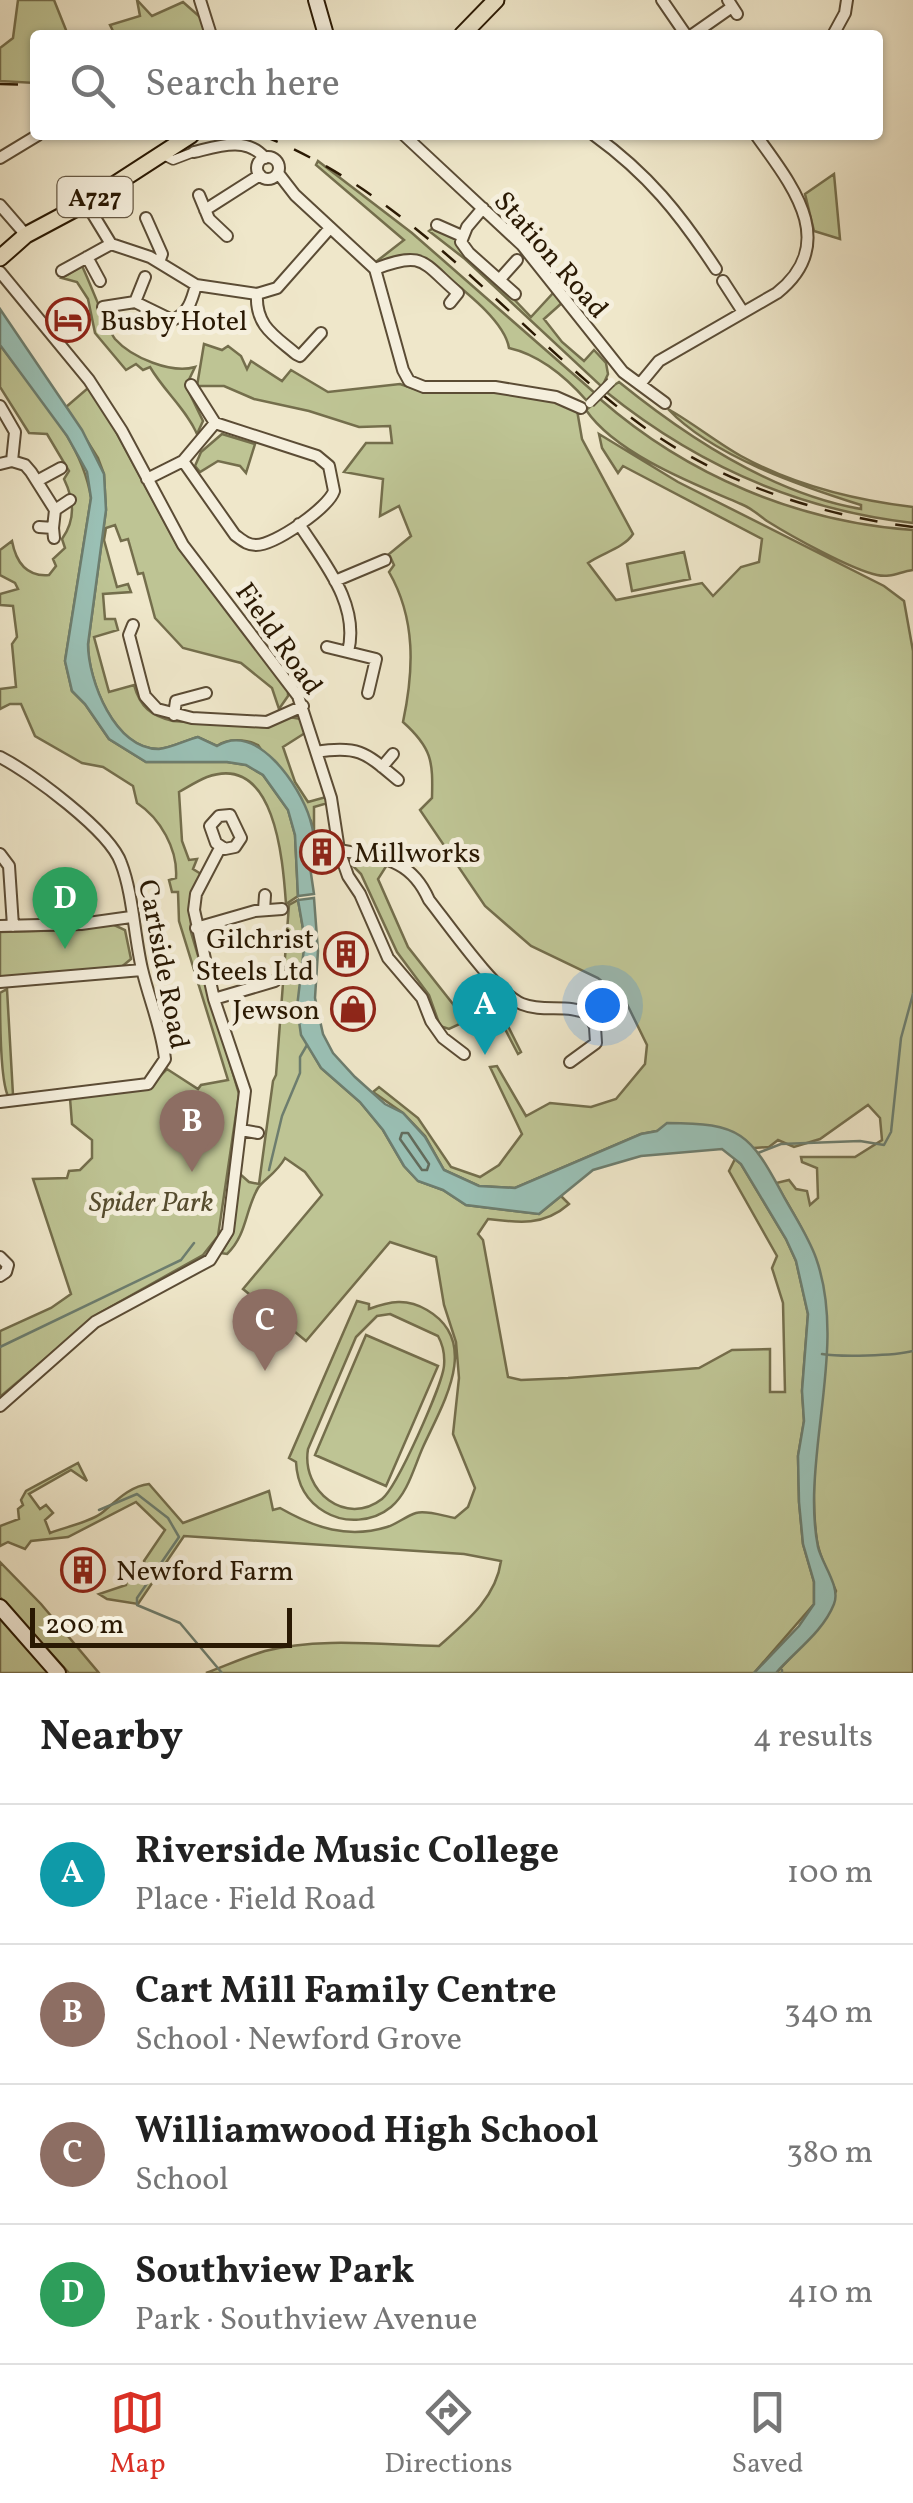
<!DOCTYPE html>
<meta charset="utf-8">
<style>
:root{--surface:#fff;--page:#f2f2f2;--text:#222;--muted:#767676;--line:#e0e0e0;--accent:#d93025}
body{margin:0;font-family:Vollkorn,serif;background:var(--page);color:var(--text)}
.scale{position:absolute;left:30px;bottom:25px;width:262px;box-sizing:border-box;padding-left:10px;border:5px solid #2a1903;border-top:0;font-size:28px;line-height:35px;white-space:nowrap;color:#2a1903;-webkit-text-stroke:8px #f5efdd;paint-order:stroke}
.you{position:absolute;left:602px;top:1005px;width:35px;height:35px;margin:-25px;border:8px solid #fff;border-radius:50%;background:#1a73e8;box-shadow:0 0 0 15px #1a73e833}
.badge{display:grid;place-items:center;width:65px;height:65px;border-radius:50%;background:var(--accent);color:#fff;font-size:32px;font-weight:700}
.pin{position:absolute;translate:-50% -82px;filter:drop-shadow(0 2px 5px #0008)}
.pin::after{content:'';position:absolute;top:52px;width:35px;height:30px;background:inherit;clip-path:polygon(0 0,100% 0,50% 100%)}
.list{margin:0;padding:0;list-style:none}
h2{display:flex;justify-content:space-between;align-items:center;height:130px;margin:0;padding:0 40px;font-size:42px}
h2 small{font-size:32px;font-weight:400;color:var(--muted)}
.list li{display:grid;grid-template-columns:65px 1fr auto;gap:30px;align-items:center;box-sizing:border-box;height:140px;padding:0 40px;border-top:2px solid var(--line)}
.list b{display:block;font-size:38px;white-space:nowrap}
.list p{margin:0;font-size:32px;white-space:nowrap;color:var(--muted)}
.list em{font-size:32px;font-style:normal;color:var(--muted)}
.icon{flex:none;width:55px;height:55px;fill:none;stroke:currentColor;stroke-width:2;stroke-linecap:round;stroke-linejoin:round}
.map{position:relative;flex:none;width:913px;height:1673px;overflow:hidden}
.search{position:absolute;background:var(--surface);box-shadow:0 2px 8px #0004;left:30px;right:30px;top:30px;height:110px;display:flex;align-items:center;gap:25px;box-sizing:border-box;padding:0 35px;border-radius:10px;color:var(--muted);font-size:38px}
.sheet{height:690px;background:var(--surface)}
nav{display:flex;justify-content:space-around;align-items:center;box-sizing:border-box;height:140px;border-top:2px solid var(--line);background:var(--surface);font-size:28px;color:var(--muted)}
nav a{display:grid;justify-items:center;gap:5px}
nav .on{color:var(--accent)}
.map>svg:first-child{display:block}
.green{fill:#bec494;stroke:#746e4c;stroke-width:2.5;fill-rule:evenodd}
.water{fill:#9ac0b5;stroke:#6d7d6e;stroke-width:2.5}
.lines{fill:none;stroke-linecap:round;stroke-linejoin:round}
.shore{stroke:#626c5c;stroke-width:2.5}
.stream{stroke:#6d7d6e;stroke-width:2.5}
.pedestrian-casing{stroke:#5b4c35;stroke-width:11}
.minor-casing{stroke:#5b4c35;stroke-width:14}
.secondary-casing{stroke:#2a1903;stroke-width:18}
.primary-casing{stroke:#2a1903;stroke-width:19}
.pedestrian{stroke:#f5efdd;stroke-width:8}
.minor{stroke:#f5efdd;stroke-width:10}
.secondary{stroke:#f5efdd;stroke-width:14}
.primary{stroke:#efe7ca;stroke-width:15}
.rail{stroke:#2a1903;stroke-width:2.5;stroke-dasharray:18 18;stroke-linecap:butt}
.pedestrian-bridge-casing{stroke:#5b4c35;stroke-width:11;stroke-linecap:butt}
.pedestrian-bridge{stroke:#f5efdd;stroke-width:8}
.labels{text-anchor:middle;stroke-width:10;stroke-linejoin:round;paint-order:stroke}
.shield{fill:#f5efdd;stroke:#675944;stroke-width:2.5}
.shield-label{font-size:25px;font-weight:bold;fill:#2a1903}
.street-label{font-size:28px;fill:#2a1903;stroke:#f5efdd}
.poi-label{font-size:28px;fill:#2a1903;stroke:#f5efdd;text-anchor:start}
.park-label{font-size:28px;font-style:italic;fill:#564c2e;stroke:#f5efdd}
</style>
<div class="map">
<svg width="913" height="1673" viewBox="0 0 913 1673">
<rect width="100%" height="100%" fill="#efe7ca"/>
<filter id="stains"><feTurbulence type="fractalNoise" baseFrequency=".002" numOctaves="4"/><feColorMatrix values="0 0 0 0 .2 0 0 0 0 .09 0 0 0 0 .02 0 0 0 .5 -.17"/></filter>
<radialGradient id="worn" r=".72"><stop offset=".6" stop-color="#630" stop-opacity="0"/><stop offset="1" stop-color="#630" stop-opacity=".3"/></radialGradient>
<path class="green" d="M18 0H54L68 35H35V83L0 81V48L13 38Z
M137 0 152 16 183 2 200 17 208 35H115L110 25 140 16Z
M318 161 412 233 596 394 587 401C566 377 540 355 509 348 504 317 452 282 428 261L380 265 377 261 404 240 316 165Z
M834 174 840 239 814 231 805 194Z
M433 228 457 240 531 317 555 291 563 302 544 319 562 342 584 361 594 350 606 363 608 374 602 387 465 259 429 231Z
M82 266C90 282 107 329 115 339 132 358 172 374 195 367L186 386 203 421 197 434C186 409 164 391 150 367L143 370 136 364 126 370 95 333 88 299 77 282 62 278Z
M204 344 222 350 228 346 241 356 247 369 251 361 282 381 291 370 328 392 400 384 418 390 484 389 547 398 577 410 582 439 633 534C624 548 602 553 588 563L616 600 702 583 713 596 741 567 759 562 762 539 623 466 618 473 602 448 599 434 678 482 884 586 904 601 913 651V1673H776L818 1628 836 1591C829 1575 820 1559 817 1541 804 1454 837 1366 821 1280 814 1244 793 1214 776 1183L789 1180 796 1189 807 1191 810 1205 818 1198 817 1168 802 1162 801 1157H855L882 1140 880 1118 868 1105 820 1139 794 1147 778 1140 769 1147 754 1148 657 1131 641 1134 515 1188 479 1186 444 1170 425 1136 403 1113 373 1092 379 1087 418 1118 451 1167 480 1177 499 1165 522 1134 490 1067 497 1066 526 1116 550 1103 591 1107 616 1099 645 1064 647 1045 625 1000 598 978 531 946 485 906 420 810 432 798C433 761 432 748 403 722 414 670 416 619 389 572L394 565 389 554 411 536 399 506 380 516 383 479 344 472 366 443H392L390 426 359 427 309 411 254 399 224 386H197Z
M0 345C34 392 82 439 91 498L65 661 72 691 85 704 109 739 146 762H227L246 765 263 775 288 810 295 835 298 896 286 904C283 863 276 752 207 777 197 781 188 787 179 792L182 841 189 860 197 859 193 869 201 874 191 907V932L239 1094 218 1236 203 1255 98 1314 0 1397V1331L51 1308 71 1294 33 1179 67 1178 69 1171 80 1170 92 1158V1140L72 1124 70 1098 147 1089 167 1069 198 1089 201 1085 228 1080 179 921 178 892H172L169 880 176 878C178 849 160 818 137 803L133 786 103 767 82 763 35 736 21 704H10L0 709V689L16 687 12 644 17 637 13 606 0 605V594L18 589 15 583 0 575V550L12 541C16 562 26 577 49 575L56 566 53 559 65 548 62 539C76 519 74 500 64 479L69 471 47 434 29 433 0 387Z
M619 382C688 438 773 494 861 509V505C801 486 712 456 668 409 693 423 716 442 741 456 794 485 854 500 913 507V523C798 510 695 464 605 391Z
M88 388 106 413 178 547 288 689V696L279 709 272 688 241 663 183 648 155 618 143 573 138 574 128 539 121 541 115 525 106 528 104 540 117 587 128 584 131 592 103 594 105 619H115L118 630 94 637 109 692 134 685C140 707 151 716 173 721L263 727 289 717 301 719 305 733 283 747 295 782 308 802 326 797 328 803 314 807V838L311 821 258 745C246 739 228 738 217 746L198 737C186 740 171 748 159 749 114 749 88 680 88 644L106 510 104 474 98 458 66 407Z
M600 399C687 475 797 522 913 530V570C899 572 891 578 877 575 850 569 791 536 767 521 759 515 751 508 741 504 694 484 616 454 586 410Z
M222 434 255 444 246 473 240 466 218 461 200 472 195 466 201 452Z
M684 552 690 579 632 591 627 564Z
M354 859 387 865 378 879 408 947 464 1018 496 1002 521 1052 518 1054 494 1008 449 1029 440 1026 429 995 397 952 361 874 350 863Z
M298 900 305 940 302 1035 321 1068 360 1102 383 1130 404 1166 418 1181 443 1190 466 1205 539 1214 561 1196 569 1204C544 1226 519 1223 488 1219L478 1234 483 1240 508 1377 521 1380 568 1378 699 1368 732 1350 770 1349V1392H785L783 1303 772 1268 777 1256 729 1171 735 1159 741 1164 786 1239 796 1261 808 1314 802 1391 804 1421 798 1456 799 1502 803 1544 814 1582V1604L754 1673H206C225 1666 245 1657 265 1651 320 1637 383 1645 439 1646 466 1622 496 1598 501 1561L464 1554 184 1536 138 1604 107 1599 99 1594 126 1585 128 1573H138L146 1567 144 1561 165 1530 136 1502 68 1537 31 1541 25 1549 8 1542 0 1546V1526L19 1519 18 1509 23 1505 21 1500 26 1491 78 1463 87 1481 71 1470 29 1494 40 1509 46 1505 53 1513 45 1520 50 1533C65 1527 91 1522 103 1512 116 1501 130 1486 149 1484L183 1523 269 1491 273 1510 280 1508C315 1528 348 1539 387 1527 397 1524 406 1516 416 1513 427 1510 443 1516 455 1518L468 1507 475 1488 453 1434 459 1378 456 1342 444 1305 436 1257 390 1242 306 1341 243 1289 322 1195 305 1172 285 1158C277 1173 263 1180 258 1188 245 1210 247 1235 227 1254L221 1253 232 1235 240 1174 249 1182 259 1184 273 1081 276 1075 289 905Z
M112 924 125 930 131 959 119 969 0 979V932L71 930Z
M7 989 13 1095 8 1096C0 1080 0 1017 0 993Z
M357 1301 369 1304V1309C390 1301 407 1298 427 1310 482 1342 442 1405 423 1447 414 1467 408 1493 391 1507 373 1522 345 1524 325 1512 306 1501 297 1483 296 1462L289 1458ZM390 1314 438 1336C443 1345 445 1355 444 1366 442 1386 397 1487 382 1499 346 1527 301 1491 308 1449L356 1337 377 1316Z
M366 1335 438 1366 386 1486 315 1455Z
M0 1562 41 1604 99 1673H69L0 1597Z
M0 1614 52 1673H0Z"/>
<path class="water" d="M0 309 82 430 104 474 106 510 88 644C88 680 115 750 159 749 171 748 186 740 198 737L217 746C257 721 300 786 310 819 315 835 316 848 317 865L310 867 314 894 298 896 295 835 288 810 263 775 246 765 227 762H146L109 739 85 704 72 691 65 661 91 498 87 472 67 436 0 345Z
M314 898 318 951 315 998 323 1034 333 1053 355 1077 385 1104 403 1113 425 1137 444 1170 479 1186 515 1188 641 1134 657 1131 667 1123C741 1123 750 1133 784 1197 795 1217 808 1236 816 1258 843 1334 814 1422 814 1501 814 1516 815 1532 818 1547 822 1564 841 1587 834 1604 823 1632 795 1651 776 1673H754L799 1626 814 1604V1582L803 1544 799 1502 798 1456 804 1421 802 1391 808 1314 796 1261 786 1239 741 1164 722 1149 641 1156 593 1170 539 1214 466 1205 443 1190 418 1181 404 1166 383 1130 360 1102 321 1068 301 1035 297 1007 305 940 298 900Z"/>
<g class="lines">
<path class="shore" d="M402 1133H408L429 1164 427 1170H422L400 1139Z"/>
<path class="stream" d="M758 1153 781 1144 860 1141 884 1145 891 1132 901 1038 913 994
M269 1170 282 1116 300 1073V1057L307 1045
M0 1347 181 1260 194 1243
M822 1354C839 1357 895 1356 913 1351
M99 1510 137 1494 168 1518 179 1537 137 1598V1605L180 1623 222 1673
M782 1673V1670"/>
<g class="pedestrian-casing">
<path id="pedestrian" d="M163 155 173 160 194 152"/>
</g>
<g class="minor-casing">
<path id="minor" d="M200 0 211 35
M662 0 686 35
M728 0 737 14
M692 35 732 7
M833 35 845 13 847 0
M404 135 522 245 623 372 665 403
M594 135C648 174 680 214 716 269
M194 152C219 146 246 136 265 158
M257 168a11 11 0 1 1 22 0a11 11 0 1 1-22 0Z
M0 158 38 135
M278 173 295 195 375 269 403 370 409 381 424 387H495L556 397 581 408
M199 195 209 219 227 236
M86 203 111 244 150 257 196 285 257 294C255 326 275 336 296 354L300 356 321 333
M0 205 26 235
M483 208 467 227 461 242 469 253 515 294
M205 210 260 175
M146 218 162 254 159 262
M437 225 462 236
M87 257 100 281
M375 269C424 250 422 262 458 293L450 303
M62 271 111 244
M0 272 89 380 122 431 183 545 298 696 331 798 339 850 348 876 360 894 388 958 422 998 431 1021 443 1038 464 1054
M500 279 517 260
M723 281 743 312
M257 294 277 288 330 228
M135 302 145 277
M103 307 135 302 172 320C188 315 192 300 196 285
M640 384 659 361 777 293C841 242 790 183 756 135
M191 385 215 423
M0 406 15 432 12 461
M0 464 12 461 25 465 31 472 55 510 53 528
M147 479 183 461 215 423 317 456 329 466 334 491C328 508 275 545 256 545 247 545 242 540 235 535L183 461
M37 481 61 468
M55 510 70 500
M299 524C324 563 360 604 348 652
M39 527 53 528 54 538
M335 581 385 560
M133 625 129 635 142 685 145 696 157 709 192 718 267 722 303 706
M327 647 376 659 368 693
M174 715 176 701 206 693
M316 752C359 745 366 753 398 780
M0 757C31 773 110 831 121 863 133 894 134 935 142 969 149 999 162 1029 165 1059L148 1084 0 1102
M382 767 393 754
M230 815 241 838 235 847 225 849 216 843 210 826 219 816Z
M339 850C381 858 410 857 429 900 448 924 497 994 522 1004 544 1013 569 1003 590 1015L595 1027 596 1043 570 1062
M0 854 9 866 13 926
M264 910 265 895
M0 926 81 924 131 917
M196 928 255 911 282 909
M0 982 142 970
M214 999 275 981
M241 1130 258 1133
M0 1257 8 1265 6 1272 0 1276
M0 1406 95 1322 210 1260 228 1231 245 1091 214 999 194 910 196 894 220 848"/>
</g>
<g class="secondary-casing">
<path id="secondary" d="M316 0 326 35
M0 1607 58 1673"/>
</g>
<g class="primary-casing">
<path id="primary" d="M462 35 496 0
M0 258 26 235 86 203 191 135"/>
</g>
<use href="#pedestrian" class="pedestrian"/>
<use href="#minor" class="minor"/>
<use href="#secondary" class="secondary"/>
<use href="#primary" class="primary"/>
<path class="rail" d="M0 84 35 85
M261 135C410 193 509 324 633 419 715 481 813 514 913 527"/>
<g class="pedestrian-bridge-casing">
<path id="pedestrian-bridge" d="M590 403 611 382"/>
</g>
<use href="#pedestrian-bridge" class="pedestrian-bridge"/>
</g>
<defs>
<g id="hotel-ring" transform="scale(2.25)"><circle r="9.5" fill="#f5efdd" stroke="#8f2418" stroke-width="1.5"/><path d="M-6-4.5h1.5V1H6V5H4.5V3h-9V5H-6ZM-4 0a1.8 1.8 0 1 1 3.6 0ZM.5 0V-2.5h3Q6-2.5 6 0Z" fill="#8f2418"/></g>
<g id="building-ring" transform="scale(2.25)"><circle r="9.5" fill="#f5efdd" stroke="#8f2418" stroke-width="1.5"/><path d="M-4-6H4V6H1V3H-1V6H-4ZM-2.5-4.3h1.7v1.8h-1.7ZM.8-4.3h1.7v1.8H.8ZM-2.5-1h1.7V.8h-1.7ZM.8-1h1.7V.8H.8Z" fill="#8f2418"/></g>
<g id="shop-ring" transform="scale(2.25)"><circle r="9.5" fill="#f5efdd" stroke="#8f2418" stroke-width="1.5"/><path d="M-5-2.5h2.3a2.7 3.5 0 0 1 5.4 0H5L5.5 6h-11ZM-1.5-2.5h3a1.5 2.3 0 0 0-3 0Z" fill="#8f2418"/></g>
</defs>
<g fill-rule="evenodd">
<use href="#hotel-ring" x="68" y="320"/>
<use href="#building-ring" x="322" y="852"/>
<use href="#building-ring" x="346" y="954"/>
<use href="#shop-ring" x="353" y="1009"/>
<use href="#building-ring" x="83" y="1570"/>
</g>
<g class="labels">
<rect class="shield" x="57.5" y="177" width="75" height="40" rx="8"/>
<g class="shield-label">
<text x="95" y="206">A727</text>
</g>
<g class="street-label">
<text transform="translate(552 254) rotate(49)" y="10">Station Road</text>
<text transform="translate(280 638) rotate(55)" y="10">Field Road</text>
<text transform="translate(165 964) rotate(79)" y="10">Cartside Road</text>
</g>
<g class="poi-label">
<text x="100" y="330">Busby Hotel</text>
<text x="354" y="862">Millworks</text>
<text x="314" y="948" text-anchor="end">Gilchrist<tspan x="314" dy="32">Steels Ltd</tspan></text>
<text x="320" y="1019" text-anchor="end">Jewson</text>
<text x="116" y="1580">Newford Farm</text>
</g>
<g class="park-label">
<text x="151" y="1211">Spider Park</text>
</g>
</g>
<rect width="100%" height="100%" filter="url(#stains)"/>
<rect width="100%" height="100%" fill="url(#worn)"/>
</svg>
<div class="scale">200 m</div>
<div class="you"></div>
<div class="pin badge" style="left:485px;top:1055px;background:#0f9aa8">A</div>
<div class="pin badge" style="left:192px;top:1172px;background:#8d6e63">B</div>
<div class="pin badge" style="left:265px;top:1371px;background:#8d6e63">C</div>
<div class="pin badge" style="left:65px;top:949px;background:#2e9e5b">D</div>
<div class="search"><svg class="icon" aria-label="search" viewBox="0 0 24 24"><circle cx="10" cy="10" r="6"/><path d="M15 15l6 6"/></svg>Search here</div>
</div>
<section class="sheet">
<h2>Nearby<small>4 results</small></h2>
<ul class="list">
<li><span class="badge" style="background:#0f9aa8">A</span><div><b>Riverside Music College</b><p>Place · Field Road</p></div><em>100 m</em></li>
<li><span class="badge" style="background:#8d6e63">B</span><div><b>Cart Mill Family Centre</b><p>School · Newford Grove</p></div><em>340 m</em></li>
<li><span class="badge" style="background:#8d6e63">C</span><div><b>Williamwood High School</b><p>School</p></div><em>380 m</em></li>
<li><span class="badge" style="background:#2e9e5b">D</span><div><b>Southview Park</b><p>Park · Southview Avenue</p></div><em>410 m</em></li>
</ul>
</section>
<nav>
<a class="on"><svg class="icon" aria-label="map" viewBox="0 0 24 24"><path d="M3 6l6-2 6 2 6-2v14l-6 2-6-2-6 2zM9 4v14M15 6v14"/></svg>Map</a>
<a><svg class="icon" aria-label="directions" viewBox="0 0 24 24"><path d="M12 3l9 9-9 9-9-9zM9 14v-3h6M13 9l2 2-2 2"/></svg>Directions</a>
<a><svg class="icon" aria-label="saved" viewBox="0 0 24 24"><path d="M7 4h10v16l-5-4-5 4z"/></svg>Saved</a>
</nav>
